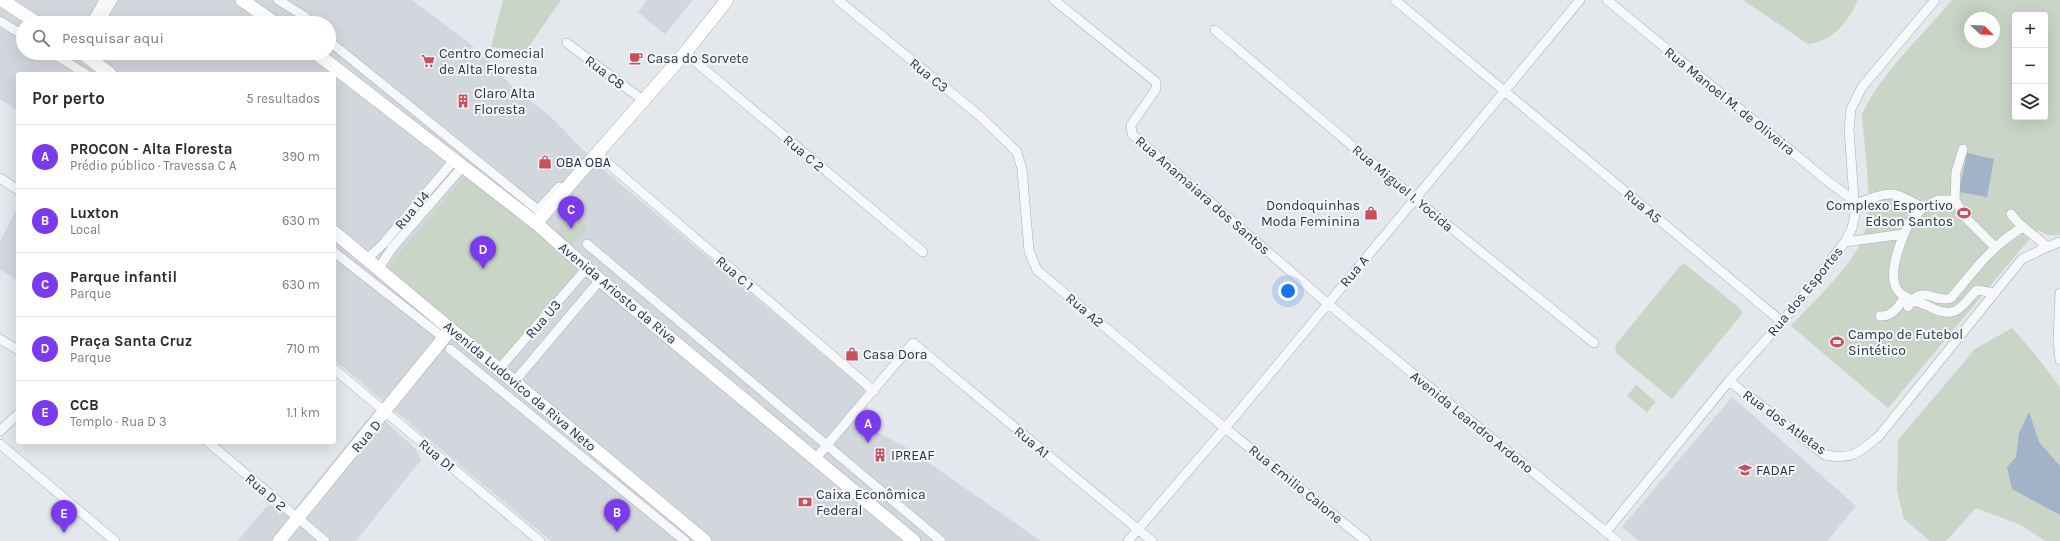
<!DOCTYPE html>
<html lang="pt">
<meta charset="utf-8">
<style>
:root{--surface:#fff;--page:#f7f7f7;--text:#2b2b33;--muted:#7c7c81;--line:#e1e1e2;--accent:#7c3aed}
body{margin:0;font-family:Karla,sans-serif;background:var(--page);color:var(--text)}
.controls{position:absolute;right:12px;top:12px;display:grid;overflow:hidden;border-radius:4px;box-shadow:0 4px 16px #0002}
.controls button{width:36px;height:36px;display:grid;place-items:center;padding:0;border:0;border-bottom:1px solid var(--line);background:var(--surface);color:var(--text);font:20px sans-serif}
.compass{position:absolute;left:1964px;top:12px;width:36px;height:36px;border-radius:50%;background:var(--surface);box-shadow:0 4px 16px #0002;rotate:113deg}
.you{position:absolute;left:1288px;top:291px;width:14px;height:14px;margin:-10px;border:3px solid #fff;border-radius:50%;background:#1a73e8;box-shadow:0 0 0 6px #1a73e833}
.badge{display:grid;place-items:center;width:26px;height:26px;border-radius:50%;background:var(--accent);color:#fff;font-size:13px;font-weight:700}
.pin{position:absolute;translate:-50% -33px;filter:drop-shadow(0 1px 2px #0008)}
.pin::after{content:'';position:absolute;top:21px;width:14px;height:12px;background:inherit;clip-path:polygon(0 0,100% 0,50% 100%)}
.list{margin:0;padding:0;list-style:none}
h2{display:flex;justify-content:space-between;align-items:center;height:52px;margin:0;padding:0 16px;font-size:17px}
h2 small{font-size:13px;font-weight:400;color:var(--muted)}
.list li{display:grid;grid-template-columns:26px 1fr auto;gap:12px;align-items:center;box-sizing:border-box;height:64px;padding:0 16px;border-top:1px solid var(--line)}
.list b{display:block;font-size:15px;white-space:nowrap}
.list p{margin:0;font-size:13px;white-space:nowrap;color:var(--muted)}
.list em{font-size:13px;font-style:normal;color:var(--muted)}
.icon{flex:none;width:22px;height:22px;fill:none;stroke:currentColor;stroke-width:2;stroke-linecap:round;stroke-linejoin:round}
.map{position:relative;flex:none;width:2060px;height:541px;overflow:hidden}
.search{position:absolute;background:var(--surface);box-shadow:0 4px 16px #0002;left:16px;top:16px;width:320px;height:44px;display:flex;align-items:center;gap:10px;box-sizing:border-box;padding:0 14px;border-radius:22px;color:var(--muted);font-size:15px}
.panel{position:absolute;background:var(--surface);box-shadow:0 4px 16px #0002;left:16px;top:72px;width:320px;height:372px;border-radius:4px}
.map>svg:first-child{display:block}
.built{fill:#d2d6dd;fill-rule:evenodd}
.green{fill:#c9d5c6;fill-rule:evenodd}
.water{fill:#a1b2c9}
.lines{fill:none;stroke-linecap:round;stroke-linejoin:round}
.street-casing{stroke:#a9adb5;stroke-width:10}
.secondary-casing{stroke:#a9adb5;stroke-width:14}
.street{stroke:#f7f8fa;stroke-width:9}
.secondary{stroke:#fff;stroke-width:13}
.labels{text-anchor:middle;stroke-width:4;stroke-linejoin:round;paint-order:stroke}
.poi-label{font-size:14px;fill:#2c3343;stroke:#f4f6f9;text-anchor:start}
.street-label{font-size:14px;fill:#2c3343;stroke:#f4f6f9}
</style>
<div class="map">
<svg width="2060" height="541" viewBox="0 0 2060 541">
<rect width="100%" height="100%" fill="#e4e7eb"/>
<path class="built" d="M0 0H412L468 42 517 91 550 116 598 165 864 389 872 429 909 449 1041 541H551L334 360V74H18V111L0 99ZM23 23H329V53H23Z
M647 0H693L665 34 638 12Z
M18 206V281L0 269V242Z
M1732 397 1856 506 1827 541H1639L1622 527Z
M374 411 416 449 421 460 356 541H237L268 505 295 508Z"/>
<path class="green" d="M503 0H561L525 52 491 47Z
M1743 0H1858C1848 22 1833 41 1808 44Z
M1952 0H2060V235H2048L2037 230 1888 408 1791 326C1813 302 1848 270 1861 242 1876 210 1864 150 1862 115 1878 76 1925 33 1952 0ZM2015 15H2045V117H2015ZM1970 18H1994V42H1970Z
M466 175 537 226 581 268 501 361 386 269Z
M571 212 588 227 572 246 555 232Z
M1685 264 1742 310V314L1672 399 1617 354 1615 348 1617 343 1681 265Z
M2012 328 2034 353 2060 387V541H2045L2021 525 1976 508 1946 541H1930L1904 519 1897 491 1898 440 1975 349Z
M1636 385 1656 402 1647 412 1627 396Z"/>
<path class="water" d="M1967 153 1994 159 1987 197 1959 192Z
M2029 412 2039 442 2060 466V515L2012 489 2007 467 2016 457 2019 433Z"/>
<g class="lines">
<g class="street-casing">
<path id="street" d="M278 0 304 16 311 23
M838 0 981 117 1017 152 1022 169 1029 251 1037 270 1225 428 1366 541
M1054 0 1156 82V89L1131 125 1132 134 1327 303 1617 541
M1395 0 1782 322
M1607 0 1830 183 1855 201
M0 21 23 35
M91 23 104 0
M99 23 113 0
M1215 30 1414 198 1594 343
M329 41 538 210 559 187
M567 43 644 101
M52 53 86 74
M685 53 923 252
M597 154 874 391
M0 178 18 190
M1955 200 1964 216 1995 247
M1855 204C1892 192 1889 188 1923 208L1938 200H1955L1956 172 1963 149
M2011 214C2020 228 2035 234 2047 247
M1904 234C1898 249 1886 280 1900 293 1909 300 1918 302 1928 306 1937 310 1945 315 1955 311 1963 308 1970 296 1977 290L1995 293
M1845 242 1904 234 1910 222 1923 208
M587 244 941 541
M334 252 440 335
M367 259 383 244 455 159
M379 268 392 248 463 166
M2060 293 2058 339 2060 360
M1908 307C1921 282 1935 304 1951 298 1974 271 1992 245 2023 227
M1880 316C1893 317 1899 306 1905 296
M0 339 18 350
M450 349 685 541
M334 369 540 541
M499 369 587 268
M1729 381 1825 455C1853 460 1858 453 1879 436L2022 259 2047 247 2060 242
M514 382 600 280
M0 431 18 414
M208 442 325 541
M0 444 115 541
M816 458 913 343 1152 541
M1606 532 1729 381 1782 322 1845 242 1852 228 1855 214 1849 129 1851 109 1862 87 1935 0
M1128 541 1225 428 1580 0"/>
</g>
<g class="secondary-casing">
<path id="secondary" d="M2 0 37 23
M242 0 275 23
M82 53 110 74
M316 53 536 223 600 280 914 541
M536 223 685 53 727 0
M334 232 705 541
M279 541 451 329"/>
</g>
<use href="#street" class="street"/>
<use href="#secondary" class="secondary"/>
</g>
<defs>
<g id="cafe-bare" transform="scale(1.08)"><path d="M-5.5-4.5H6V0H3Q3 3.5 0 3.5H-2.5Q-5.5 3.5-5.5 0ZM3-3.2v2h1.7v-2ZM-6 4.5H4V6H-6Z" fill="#c9505b" stroke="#f4f6f9" stroke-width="2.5" paint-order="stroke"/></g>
<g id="supermarket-bare" transform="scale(1.08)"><path d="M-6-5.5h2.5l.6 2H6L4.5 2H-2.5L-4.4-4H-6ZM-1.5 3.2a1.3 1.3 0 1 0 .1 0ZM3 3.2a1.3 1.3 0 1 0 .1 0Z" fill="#c9505b" stroke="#f4f6f9" stroke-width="2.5" paint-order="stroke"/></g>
<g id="building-bare" transform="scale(1.08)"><path d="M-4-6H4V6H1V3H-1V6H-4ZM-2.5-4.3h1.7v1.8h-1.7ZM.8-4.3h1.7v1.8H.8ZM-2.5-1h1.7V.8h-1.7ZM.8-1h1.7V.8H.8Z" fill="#c9505b" stroke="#f4f6f9" stroke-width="2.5" paint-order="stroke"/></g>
<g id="shop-bare" transform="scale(1.08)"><path d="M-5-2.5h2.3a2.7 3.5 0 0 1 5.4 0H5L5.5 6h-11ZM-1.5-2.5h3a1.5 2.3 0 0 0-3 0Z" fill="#c9505b" stroke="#f4f6f9" stroke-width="2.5" paint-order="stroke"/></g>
<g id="stadium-bare" transform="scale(1.08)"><path d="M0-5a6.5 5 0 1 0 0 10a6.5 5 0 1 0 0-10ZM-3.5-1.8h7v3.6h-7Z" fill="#c9505b" stroke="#f4f6f9" stroke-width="2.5" paint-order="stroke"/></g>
<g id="university-bare" transform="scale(1.08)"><path d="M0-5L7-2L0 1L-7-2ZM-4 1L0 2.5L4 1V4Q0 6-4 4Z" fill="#c9505b" stroke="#f4f6f9" stroke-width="2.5" paint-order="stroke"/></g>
<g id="bank-bare" transform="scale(1.08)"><path d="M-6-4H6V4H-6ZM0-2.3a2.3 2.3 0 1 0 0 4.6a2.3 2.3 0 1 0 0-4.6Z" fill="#c9505b" stroke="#f4f6f9" stroke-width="2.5" paint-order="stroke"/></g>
</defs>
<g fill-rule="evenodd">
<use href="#cafe-bare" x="636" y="58"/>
<use href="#supermarket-bare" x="428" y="61"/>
<use href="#building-bare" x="463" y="101"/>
<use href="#shop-bare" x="545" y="162"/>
<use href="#shop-bare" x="1371" y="213"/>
<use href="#stadium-bare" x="1964" y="213"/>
<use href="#stadium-bare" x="1837" y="342"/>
<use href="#shop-bare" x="852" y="354"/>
<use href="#building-bare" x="880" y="455"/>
<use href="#university-bare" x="1745" y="470"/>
<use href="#bank-bare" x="805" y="502"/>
</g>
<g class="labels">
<g class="poi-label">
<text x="439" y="58">Centro Comecial<tspan x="439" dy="16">de Alta Floresta</tspan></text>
<text x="647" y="63">Casa do Sorvete</text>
<text x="474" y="98">Claro Alta<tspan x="474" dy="16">Floresta</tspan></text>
<text x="556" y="167">OBA OBA</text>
<text x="1360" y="210" text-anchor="end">Dondoquinhas<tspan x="1360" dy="16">Moda Feminina</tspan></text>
<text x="1953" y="210" text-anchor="end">Complexo Esportivo<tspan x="1953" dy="16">Edson Santos</tspan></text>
<text x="1848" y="339">Campo de Futebol<tspan x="1848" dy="16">Sintético</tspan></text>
<text x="863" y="359">Casa Dora</text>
<text x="891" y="460">IPREAF</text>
<text x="1756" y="475">FADAF</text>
<text x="816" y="499">Caixa Econômica<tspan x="816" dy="16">Federal</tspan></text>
</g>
<g class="street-label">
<text transform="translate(605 72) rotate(37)" y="5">Rua C8</text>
<text transform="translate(929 75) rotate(39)" y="5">Rua C3</text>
<text transform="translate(1730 101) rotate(39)" y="5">Rua Manoel M. de Oliveira</text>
<text transform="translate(804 153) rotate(40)" y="5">Rua C 2</text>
<text transform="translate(1403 188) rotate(40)" y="5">Rua Miguel I. Yocida</text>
<text transform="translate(1203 195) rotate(41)" y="5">Rua Anamaiara dos Santos</text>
<text transform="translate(1643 206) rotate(40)" y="5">Rua A5</text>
<text transform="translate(412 210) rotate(-50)" y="5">Rua U4</text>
<text transform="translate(1354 271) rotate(-50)" y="5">Rua A</text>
<text transform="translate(735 273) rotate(41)" y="5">Rua C 1</text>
<text transform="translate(1805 291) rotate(-51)" y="5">Rua dos Esportes</text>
<text transform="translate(618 293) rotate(40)" y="5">Avenida Ariosto da Riva</text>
<text transform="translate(1085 310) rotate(40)" y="5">Rua A2</text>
<text transform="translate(543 319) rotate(-49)" y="5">Rua U3</text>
<text transform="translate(520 386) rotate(40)" y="5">Avenida Ludovico da Riva Neto</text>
<text transform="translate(1472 422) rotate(39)" y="5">Avenida Leandro Ardono</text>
<text transform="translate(1785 422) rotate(36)" y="5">Rua dos Atletas</text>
<text transform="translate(366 436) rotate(-50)" y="5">Rua D</text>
<text transform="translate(1032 442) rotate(40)" y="5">Rua A1</text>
<text transform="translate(437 455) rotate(40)" y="5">Rua D1</text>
<text transform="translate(1296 484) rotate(39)" y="5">Rua Emilio Calone</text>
<text transform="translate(266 492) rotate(41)" y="5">Rua D 2</text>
</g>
</g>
</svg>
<div class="controls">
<button>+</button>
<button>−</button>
<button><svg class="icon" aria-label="layers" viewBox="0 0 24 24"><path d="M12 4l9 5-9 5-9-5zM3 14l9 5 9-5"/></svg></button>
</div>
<svg class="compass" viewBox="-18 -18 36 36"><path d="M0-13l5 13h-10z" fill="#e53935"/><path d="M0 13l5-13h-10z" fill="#7c7c81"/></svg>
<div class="you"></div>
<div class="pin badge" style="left:868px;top:443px">A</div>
<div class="pin badge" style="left:617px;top:532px">B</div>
<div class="pin badge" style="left:571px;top:229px">C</div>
<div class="pin badge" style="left:483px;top:269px">D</div>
<div class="pin badge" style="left:64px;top:533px">E</div>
<div class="search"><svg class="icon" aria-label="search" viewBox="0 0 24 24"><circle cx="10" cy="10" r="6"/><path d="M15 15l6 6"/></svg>Pesquisar aqui</div>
<section class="panel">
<h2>Por perto<small>5 resultados</small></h2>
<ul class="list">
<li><span class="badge">A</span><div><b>PROCON - Alta Floresta</b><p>Prédio público · Travessa C A</p></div><em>390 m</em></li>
<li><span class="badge">B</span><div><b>Luxton</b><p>Local</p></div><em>630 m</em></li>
<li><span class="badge">C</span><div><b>Parque infantil</b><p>Parque</p></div><em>630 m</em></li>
<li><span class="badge">D</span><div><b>Praça Santa Cruz</b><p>Parque</p></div><em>710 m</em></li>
<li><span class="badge">E</span><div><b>CCB</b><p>Templo · Rua D 3</p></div><em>1.1 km</em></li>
</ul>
</section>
</div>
